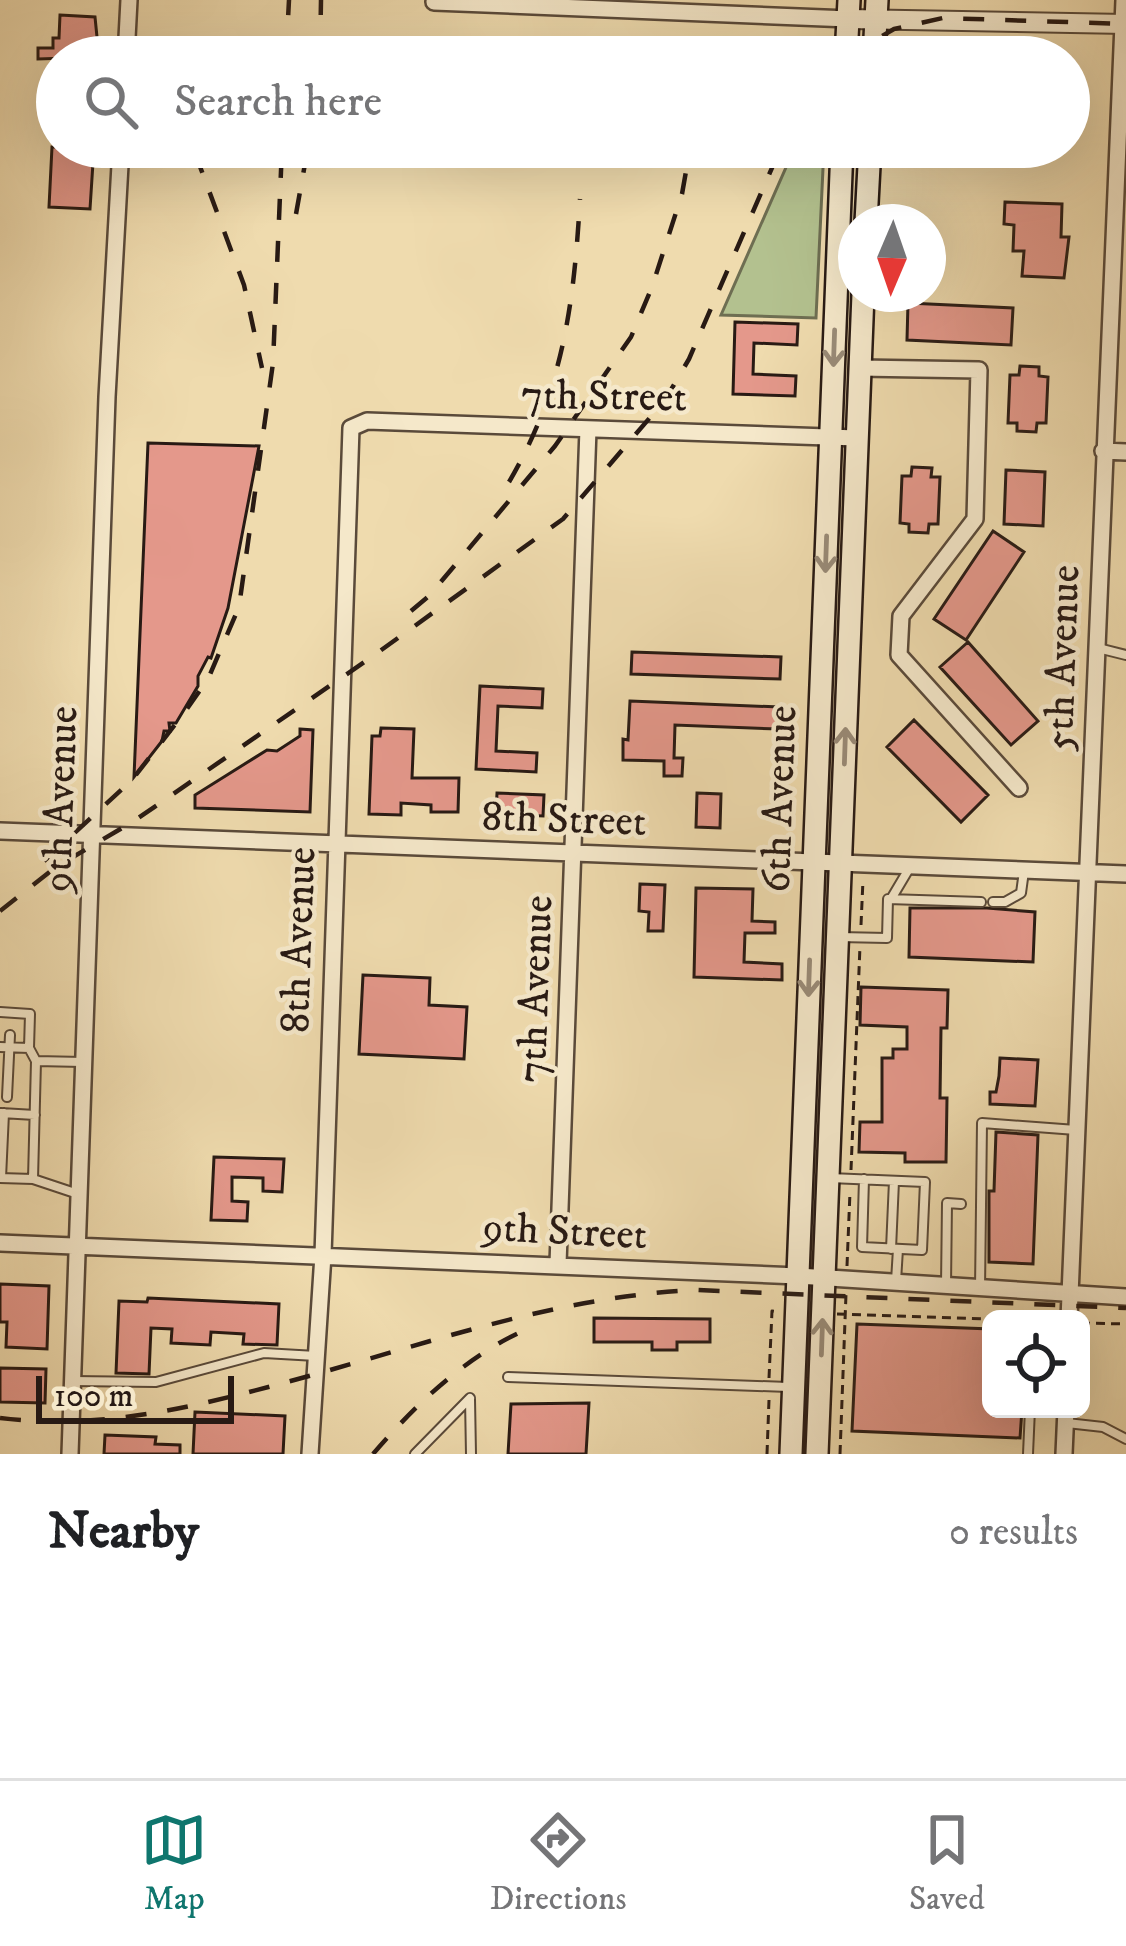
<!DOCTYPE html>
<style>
:root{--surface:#fff;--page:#f2f2f2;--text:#202124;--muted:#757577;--line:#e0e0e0;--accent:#0f766e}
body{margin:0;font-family:"IM FELL DW Pica",serif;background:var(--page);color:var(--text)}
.controls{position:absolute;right:36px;bottom:36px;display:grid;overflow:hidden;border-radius:18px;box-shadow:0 12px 48px #0002}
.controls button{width:108px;height:108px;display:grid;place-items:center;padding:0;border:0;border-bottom:3px solid var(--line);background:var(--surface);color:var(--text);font:60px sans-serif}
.compass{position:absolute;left:838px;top:204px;width:108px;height:108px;border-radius:50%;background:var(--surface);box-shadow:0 12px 48px #0002;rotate:182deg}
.scale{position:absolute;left:36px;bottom:30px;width:198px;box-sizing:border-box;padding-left:12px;border:6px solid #281a14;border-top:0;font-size:33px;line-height:42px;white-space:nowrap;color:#281a14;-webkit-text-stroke:9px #f5e8ca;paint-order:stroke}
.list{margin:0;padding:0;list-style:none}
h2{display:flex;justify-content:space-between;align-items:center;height:156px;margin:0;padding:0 48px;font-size:51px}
h2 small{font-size:39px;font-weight:400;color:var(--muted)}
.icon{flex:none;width:66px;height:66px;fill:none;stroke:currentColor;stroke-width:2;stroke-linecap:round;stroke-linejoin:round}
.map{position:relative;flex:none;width:1126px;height:1454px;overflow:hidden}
.search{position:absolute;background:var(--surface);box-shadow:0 12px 48px #0002;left:36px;right:36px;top:36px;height:132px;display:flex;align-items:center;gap:30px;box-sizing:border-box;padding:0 42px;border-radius:66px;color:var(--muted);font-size:45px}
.sheet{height:324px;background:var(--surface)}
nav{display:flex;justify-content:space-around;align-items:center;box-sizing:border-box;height:168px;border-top:3px solid var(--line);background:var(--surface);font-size:33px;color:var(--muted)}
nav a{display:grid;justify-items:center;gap:6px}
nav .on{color:var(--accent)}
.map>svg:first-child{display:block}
.green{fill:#b3c18f;stroke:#6e6e52;stroke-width:3}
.building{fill:#e4988b;stroke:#281a14;stroke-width:3}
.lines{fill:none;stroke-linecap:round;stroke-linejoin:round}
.service-casing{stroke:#5a4a3a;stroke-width:12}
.minor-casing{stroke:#5a4a3a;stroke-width:20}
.tertiary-casing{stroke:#5a4a3a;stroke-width:22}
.secondary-casing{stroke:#281a14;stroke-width:26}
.path{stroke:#281a14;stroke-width:3;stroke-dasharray:9 6;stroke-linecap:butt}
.service{stroke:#f5e8ca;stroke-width:8}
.minor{stroke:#f5e8ca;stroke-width:15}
.tertiary{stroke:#f5e8ca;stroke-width:18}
.secondary{stroke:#f5e8ca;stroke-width:21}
.rail{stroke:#281a14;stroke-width:4.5;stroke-dasharray:21 21;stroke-linecap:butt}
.oneway{stroke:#998b78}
.labels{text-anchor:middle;stroke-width:9;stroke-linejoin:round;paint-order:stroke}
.street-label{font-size:42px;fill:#281a14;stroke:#f5e8ca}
</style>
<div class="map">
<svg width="1126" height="1454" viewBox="0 0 1126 1454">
<rect width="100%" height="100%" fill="#efdbae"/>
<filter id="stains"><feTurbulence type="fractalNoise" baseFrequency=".00167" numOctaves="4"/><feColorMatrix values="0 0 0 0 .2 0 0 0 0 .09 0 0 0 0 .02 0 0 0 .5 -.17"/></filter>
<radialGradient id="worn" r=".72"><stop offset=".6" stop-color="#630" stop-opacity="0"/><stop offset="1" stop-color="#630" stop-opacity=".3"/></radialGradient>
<path class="green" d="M795 147H824L816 318 721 315Z"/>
<path class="building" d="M60 15 95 17 99 57 38 59V48H53V38H59Z
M52 147H94L90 209 49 207Z
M1005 202 1062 204 1061 237H1069L1064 278 1022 276 1024 251H1013L1014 225 1004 224Z
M908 303 1013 308 1011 345 907 340Z
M735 322 798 324 797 345 754 343 753 374 796 376 795 396 733 394Z
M1020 366 1039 367V376L1048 377 1046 423H1037L1036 432 1017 431V423H1008L1010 375H1019Z
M148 443 259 446 228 608 211 658 208 657 198 676V686L176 723H169L170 731H164L162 741 134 777Z
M912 467 932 468 931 477H940L938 524H929L928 533 909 532V524L900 523 902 476H911Z
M1006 470 1045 472 1043 526 1004 524Z
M993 531 1024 552 966 640 934 619Z
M968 642 1038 721 1011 745 940 667Z
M632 652 781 657 780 679 631 674Z
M480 686 543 689 542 708 498 706 496 751 537 753 536 772 476 769Z
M630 701 779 707 778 729 675 725 674 758H683L682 776H664V761L623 760V739L628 740Z
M914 720 988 795 961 822 887 747Z
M381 728 414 729 412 778H459L458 812H431V805L401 803V815L369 814 372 736H380Z
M300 729 313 730 310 812 195 808V795L267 750 277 751 300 736Z
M497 793 544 795 543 816 496 814Z
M697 793 721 794 720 828 696 827Z
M640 884 665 885 663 931H648L649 912 639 911Z
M696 888 753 889 752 921 775 922V933H745L744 962 782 964V980L694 977Z
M910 908H987L1035 912 1033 962 909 957Z
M363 975 430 978 429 1005 467 1007 464 1059 359 1054Z
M861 987 948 990 947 1028H941L940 1098H947L946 1162H905V1153L859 1152 860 1122H882V1058H893V1049H907V1027L860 1025Z
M1000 1058 1038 1060 1035 1106 990 1104V1092H996L999 1076Z
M996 1132 1038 1135 1033 1264 989 1262V1191H994Z
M214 1157 284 1159 282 1192 263 1191V1178L232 1177V1201L248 1202 247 1221 211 1220Z
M0 1284 49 1286 47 1349 6 1347 7 1322H0Z
M148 1298 279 1304 277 1345 243 1344 244 1334 211 1332 210 1345 171 1343 172 1329 151 1328 149 1374 116 1373 119 1301 147 1302Z
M594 1318 710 1319V1342H677V1350H652V1342H594Z
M857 1324 991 1329V1409H1022L1020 1438 852 1431Z
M0 1368 46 1369 45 1403 0 1402Z
M589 1403 586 1454H508L511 1404Z
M195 1412 285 1416 283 1454H193Z
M105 1435 156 1437 155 1444 180 1445V1454H104Z"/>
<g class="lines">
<g class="service-casing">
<path id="service" d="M1098 648 1126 655
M891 899 910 867
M993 902H1005L1021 893 1024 871
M839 937 887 938 888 899 981 902
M0 1012 30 1014 29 1048
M0 1047 29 1048 36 1061 83 1062
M7 1097 10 1035
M1 1113 35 1115
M0 1178 33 1179 78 1194
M1 1178 4 1113
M830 1178 925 1182 922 1250 862 1247 864 1179
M33 1179 36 1061
M891 1249 894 1181
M896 1281 898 1249
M946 1285 947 1203 961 1204
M980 1289 982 1123 1076 1130
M508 1377 788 1387
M72 1381 156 1382 264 1353 316 1356
M470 1399 471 1454
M1067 1423 1103 1427 1126 1439
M415 1454 470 1398
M1028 1454 1030 1409"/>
</g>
<g class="minor-casing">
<path id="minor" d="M434 2 849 19
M126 57 129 0
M860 368 979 370 975 519 901 616 899 655 1019 788
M1103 451 1126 452
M0 831 1126 874
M0 1243 798 1276 1126 1297
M558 1264 588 429
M1069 1319 1124 0
M70 1454 107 397 121 147
M310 1454 323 1255 351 428 367 421 857 438
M1064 1454 1066 1409"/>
</g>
<g class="tertiary-casing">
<path id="tertiary" d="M849 19 1126 24"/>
</g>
<g class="secondary-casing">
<path id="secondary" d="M846 57 849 0
M874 57 877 0
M866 222 870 147
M791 1454 842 147
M817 1454 863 294"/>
</g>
<path class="path" d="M861 925 863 880
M851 1170 860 946
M847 1266 850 1192
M837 1314 991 1319
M1081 1323 1126 1324
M769 1378 772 1311 779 1312
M767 1454 769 1400
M840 1454 846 1294"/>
<use href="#service" class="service"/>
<use href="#minor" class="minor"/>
<use href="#tertiary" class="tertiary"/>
<use href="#secondary" class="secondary"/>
<path class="rail" d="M286 57 289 0
M320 57 321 0
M846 57 894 29 943 18 1126 24
M195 153 244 285 262 368
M296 214 308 147
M509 482C563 390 574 304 580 199
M411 611 429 596 555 446 631 337 652 287 682 194 690 149
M44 861 132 780 184 713 208 679 239 607 273 363 282 147
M0 911 56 867 134 821 373 656 563 519 665 400 689 359 781 147
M0 1418C100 1430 191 1408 287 1382 421 1346 556 1296 696 1290L1126 1308
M373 1454C416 1404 465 1357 525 1330"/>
</g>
<defs><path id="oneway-shaft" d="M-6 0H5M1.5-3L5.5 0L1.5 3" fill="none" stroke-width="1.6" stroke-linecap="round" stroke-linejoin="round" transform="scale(3)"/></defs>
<g class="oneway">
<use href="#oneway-shaft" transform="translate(834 348) rotate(92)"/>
<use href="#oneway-shaft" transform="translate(826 554) rotate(92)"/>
<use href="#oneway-shaft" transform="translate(845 746) rotate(-88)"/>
<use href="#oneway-shaft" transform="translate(809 978) rotate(92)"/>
<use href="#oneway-shaft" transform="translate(822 1337) rotate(-88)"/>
</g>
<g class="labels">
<g class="street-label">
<text transform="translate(604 394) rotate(1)" y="15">7th Street</text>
<text transform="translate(1060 658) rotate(-88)" y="15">5th Avenue</text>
<text transform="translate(58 799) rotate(-88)" y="15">9th Avenue</text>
<text transform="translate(777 799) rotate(-88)" y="15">6th Avenue</text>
<text transform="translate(564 817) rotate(2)" y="15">8th Street</text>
<text transform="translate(296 940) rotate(-88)" y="15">8th Avenue</text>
<text transform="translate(533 989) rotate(-88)" y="15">7th Avenue</text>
<text transform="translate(565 1229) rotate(3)" y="15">9th Street</text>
</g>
</g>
<rect width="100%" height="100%" filter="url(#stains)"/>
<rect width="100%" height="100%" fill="url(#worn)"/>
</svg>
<div class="controls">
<button><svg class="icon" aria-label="locate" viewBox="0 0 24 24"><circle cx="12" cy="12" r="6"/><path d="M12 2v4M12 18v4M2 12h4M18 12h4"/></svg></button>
</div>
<svg class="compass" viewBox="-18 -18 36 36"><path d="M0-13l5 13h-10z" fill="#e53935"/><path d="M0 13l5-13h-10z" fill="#757577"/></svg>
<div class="scale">100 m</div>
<div class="search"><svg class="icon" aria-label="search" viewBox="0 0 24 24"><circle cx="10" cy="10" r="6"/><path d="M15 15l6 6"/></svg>Search here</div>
</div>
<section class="sheet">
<h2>Nearby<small>0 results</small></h2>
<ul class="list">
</ul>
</section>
<nav>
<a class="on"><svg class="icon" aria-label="map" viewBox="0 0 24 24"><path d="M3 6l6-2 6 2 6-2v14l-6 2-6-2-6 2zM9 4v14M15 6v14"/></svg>Map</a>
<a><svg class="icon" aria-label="directions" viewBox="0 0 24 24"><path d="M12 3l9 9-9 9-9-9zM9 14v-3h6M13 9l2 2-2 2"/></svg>Directions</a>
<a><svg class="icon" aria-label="saved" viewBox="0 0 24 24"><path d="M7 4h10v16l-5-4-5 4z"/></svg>Saved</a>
</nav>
